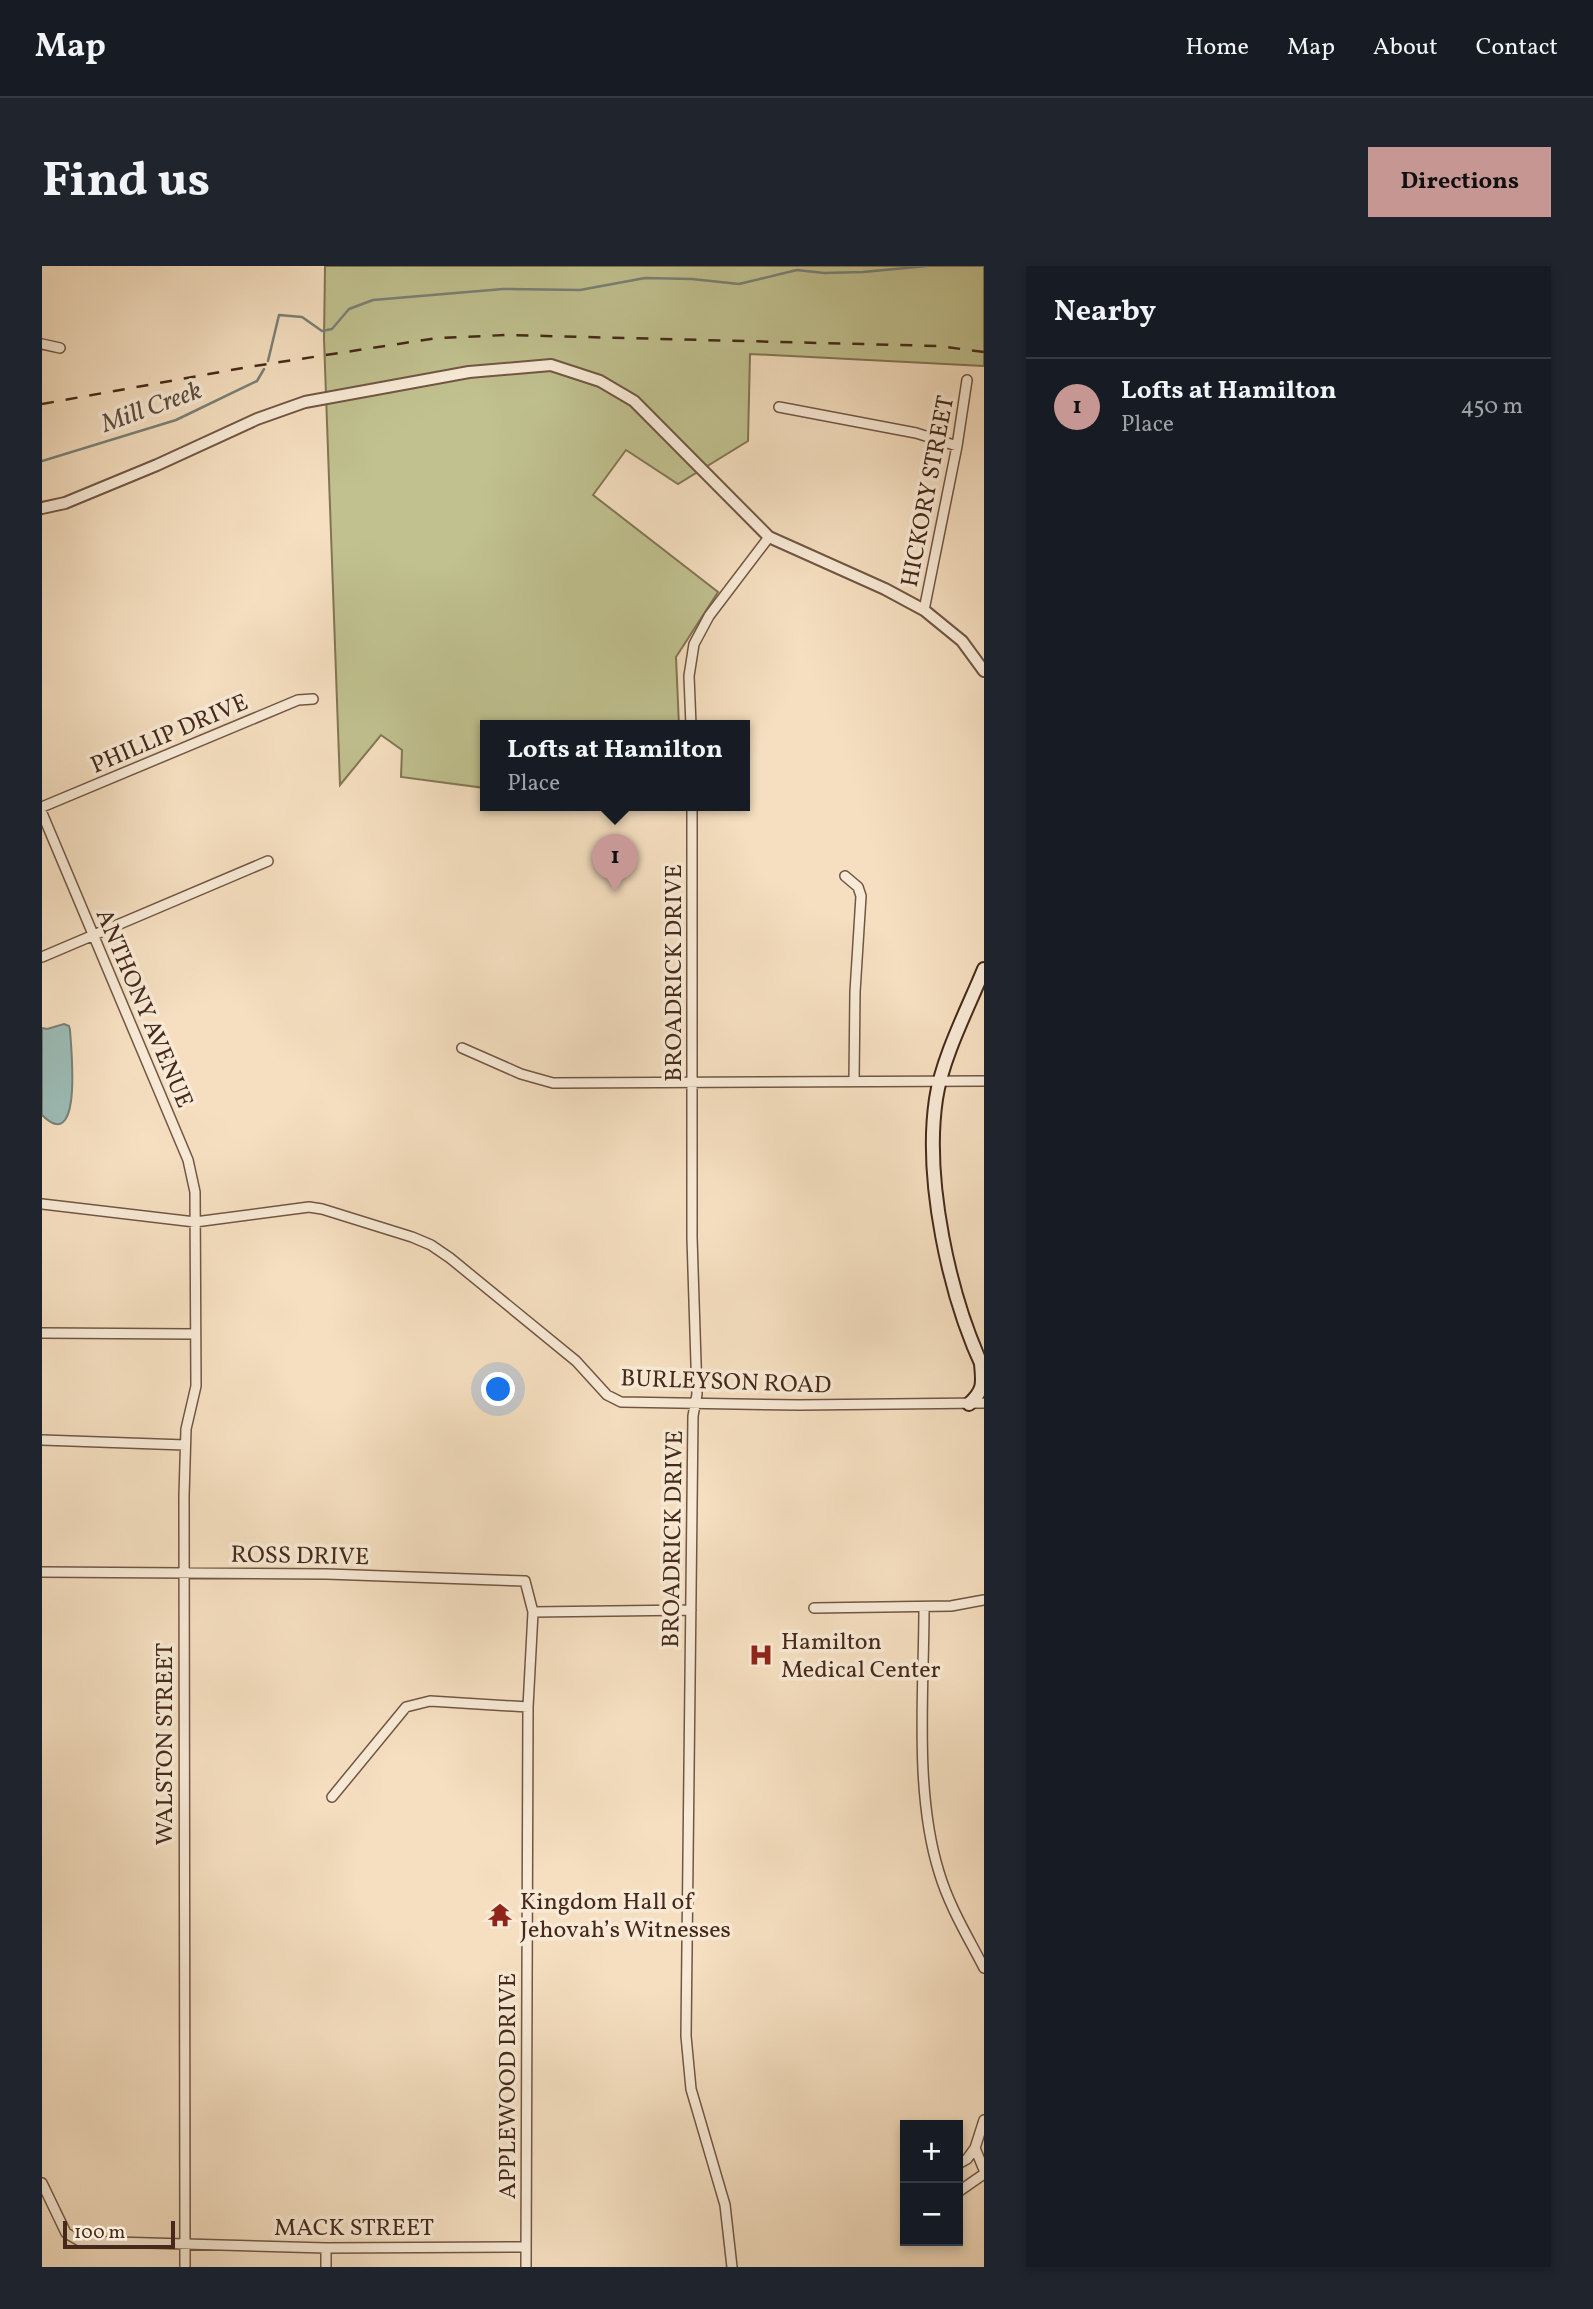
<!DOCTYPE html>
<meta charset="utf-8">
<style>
:root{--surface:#171b24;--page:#20242c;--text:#f1f3f6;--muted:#9ea1a6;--line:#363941;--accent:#c59692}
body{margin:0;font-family:Vollkorn,serif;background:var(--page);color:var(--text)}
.controls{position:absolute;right:21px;bottom:21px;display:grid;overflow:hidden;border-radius:0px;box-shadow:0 4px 10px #0003}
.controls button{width:63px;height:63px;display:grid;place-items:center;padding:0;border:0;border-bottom:2px solid var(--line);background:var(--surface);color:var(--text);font:35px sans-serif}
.scale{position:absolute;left:21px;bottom:18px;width:112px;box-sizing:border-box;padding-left:7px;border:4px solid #46291a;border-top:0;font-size:19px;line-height:24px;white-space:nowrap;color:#46291a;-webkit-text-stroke:5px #f8ead6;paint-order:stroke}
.you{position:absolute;left:457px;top:1124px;width:24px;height:24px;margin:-18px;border:5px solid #fff;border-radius:50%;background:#1a73e8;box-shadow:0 0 0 10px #1a73e833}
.badge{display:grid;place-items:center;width:46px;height:46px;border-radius:50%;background:var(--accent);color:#111;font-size:23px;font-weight:700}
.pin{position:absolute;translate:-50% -58px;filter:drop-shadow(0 2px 4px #0008)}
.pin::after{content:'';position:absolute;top:37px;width:24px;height:21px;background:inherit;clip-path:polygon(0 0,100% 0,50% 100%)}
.popup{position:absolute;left:438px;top:454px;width:270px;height:91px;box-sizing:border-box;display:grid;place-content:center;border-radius:0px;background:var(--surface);filter:drop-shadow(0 2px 5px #0005);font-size:23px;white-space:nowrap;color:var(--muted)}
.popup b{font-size:26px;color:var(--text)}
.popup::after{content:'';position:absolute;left:50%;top:100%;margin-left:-14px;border:14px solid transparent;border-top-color:var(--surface)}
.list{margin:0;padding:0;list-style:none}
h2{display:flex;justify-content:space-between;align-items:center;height:91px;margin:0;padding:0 28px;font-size:30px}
h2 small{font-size:23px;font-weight:400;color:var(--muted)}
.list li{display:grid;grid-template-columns:46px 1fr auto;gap:21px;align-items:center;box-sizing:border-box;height:98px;padding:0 28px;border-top:2px solid var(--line)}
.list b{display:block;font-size:26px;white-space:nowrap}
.list p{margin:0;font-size:23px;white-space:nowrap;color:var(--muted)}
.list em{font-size:23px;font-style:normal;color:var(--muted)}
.map{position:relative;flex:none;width:942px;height:2001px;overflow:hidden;border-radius:0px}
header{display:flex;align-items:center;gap:42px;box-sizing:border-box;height:98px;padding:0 35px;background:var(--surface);border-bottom:2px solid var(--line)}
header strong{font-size:33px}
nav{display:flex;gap:38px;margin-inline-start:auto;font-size:24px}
.intro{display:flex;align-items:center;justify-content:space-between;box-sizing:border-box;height:168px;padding:0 42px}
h1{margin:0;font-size:49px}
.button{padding:18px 32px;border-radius:0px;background:var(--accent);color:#111;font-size:24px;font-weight:700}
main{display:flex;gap:42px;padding:0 42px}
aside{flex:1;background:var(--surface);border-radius:0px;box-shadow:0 4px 10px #0003}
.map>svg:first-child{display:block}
.green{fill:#c0c18f;stroke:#837554;stroke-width:2}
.water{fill:#9cbcb6;stroke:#7a8178;stroke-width:2}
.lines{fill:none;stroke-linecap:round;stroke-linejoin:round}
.stream{stroke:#7a8178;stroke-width:2.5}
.minor-casing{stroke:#725644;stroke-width:12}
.tertiary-casing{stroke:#725644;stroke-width:14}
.secondary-casing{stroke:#46291a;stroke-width:16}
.minor{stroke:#f8ead6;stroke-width:9}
.tertiary{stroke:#f8ead6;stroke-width:10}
.secondary{stroke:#f8ead6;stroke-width:12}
.rail{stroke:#46291a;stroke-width:2.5;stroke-dasharray:12 12;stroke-linecap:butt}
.labels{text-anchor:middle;stroke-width:7;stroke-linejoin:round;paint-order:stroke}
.street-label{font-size:24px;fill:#46291a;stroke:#f8ead6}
.poi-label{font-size:24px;fill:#46291a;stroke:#f8ead6;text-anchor:start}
.water-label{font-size:26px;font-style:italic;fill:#5c4e41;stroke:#f8ead6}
</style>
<header>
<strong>Map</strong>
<nav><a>Home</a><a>Map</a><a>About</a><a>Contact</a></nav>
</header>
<div class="intro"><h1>Find us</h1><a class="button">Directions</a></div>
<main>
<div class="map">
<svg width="942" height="2001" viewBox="0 0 942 2001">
<rect width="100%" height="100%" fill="#f5dfc0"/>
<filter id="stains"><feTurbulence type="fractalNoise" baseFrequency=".00286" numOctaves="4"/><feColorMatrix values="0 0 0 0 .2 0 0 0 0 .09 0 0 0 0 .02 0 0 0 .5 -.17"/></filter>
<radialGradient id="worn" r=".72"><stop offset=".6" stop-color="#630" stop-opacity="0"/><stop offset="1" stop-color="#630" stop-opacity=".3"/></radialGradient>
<path class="green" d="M283 0H942V100L708 88 706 175 636 218 584 184 551 229 676 326 634 391 637 460H444L443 522 359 511 360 484 339 469 298 519 282 73Z"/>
<path class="water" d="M22 758 27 760 28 764C29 781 41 890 0 849V762L5 763Z"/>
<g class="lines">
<path class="stream" d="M226 95 237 49 260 51 280 65 290 63 307 43 331 34 461 23 538 24 603 12 650 13 697 18 755 4 782 7 821 6 885 0
M0 195 134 154 215 115 222 103"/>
<g class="minor-casing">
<path id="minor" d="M0 78 18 82
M737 141 874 167 915 180
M882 344 915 180 925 114
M649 460 647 410 652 378 667 350 727 271
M650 540V972L655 1128 651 1150 644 1770 649 1823 683 1939 690 2001
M0 541 256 434 271 433
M0 547 146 894 153 926 154 1120 144 1163 142 1230 143 2001
M803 610 816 621 819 630 813 726 812 815
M0 691 226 595
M420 782 479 808 511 817 942 815
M0 938 153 956 267 941 280 943 370 971 389 979 408 992 534 1095 565 1129 579 1136 757 1139 942 1137
M0 1067 152 1068
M0 1174 143 1179
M0 1306 285 1308 483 1315 491 1346 486 1441 484 2001
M882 1341C882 1424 872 1526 897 1606 907 1640 926 1671 942 1702
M772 1342 909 1340 942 1334
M491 1346 649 1344
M290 1531 364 1441 388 1435 486 1441
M933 1882 942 1854
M916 1898 925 1893 933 1882 942 1904
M0 1917 24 1967 38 1975 284 1982 483 1981
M916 1926 942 1908
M284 2001V1982"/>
</g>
<g class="tertiary-casing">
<path id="tertiary" d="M0 242 23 237 115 199 215 153 263 136 427 106 509 99 558 115 592 135 727 271 843 323 882 344 920 375 942 405"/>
</g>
<g class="secondary-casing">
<path id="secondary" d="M942 703C926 742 900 792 894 833 882 914 907 1030 942 1104
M927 1138C942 1124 941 1118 939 1098"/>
</g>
<use href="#minor" class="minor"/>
<use href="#tertiary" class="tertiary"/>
<use href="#secondary" class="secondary"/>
<path class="rail" d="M0 138 206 101 395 72 465 69 896 80 942 86"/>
</g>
<defs>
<g id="hospital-bare" transform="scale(1.89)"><path d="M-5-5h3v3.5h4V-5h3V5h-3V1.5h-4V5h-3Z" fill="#8f2418" stroke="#f8ead6" stroke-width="2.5" paint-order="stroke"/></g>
<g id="temple-bare" transform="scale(1.89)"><path d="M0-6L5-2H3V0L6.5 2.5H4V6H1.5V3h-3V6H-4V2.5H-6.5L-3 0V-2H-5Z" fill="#8f2418" stroke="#f8ead6" stroke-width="2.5" paint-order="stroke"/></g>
</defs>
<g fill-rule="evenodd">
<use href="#hospital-bare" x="719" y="1389"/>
<use href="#temple-bare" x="458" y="1649"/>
</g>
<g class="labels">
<g class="street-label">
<text transform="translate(885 225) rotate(-79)" y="8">HICKORY STREET</text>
<text transform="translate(127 467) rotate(-23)" y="8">PHILLIP DRIVE</text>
<text transform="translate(631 707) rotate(-90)" y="8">BROADRICK DRIVE</text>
<text transform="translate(103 742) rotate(67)" y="8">ANTHONY AVENUE</text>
<text transform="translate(684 1115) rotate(2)" y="8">BURLEYSON ROAD</text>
<text transform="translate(630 1273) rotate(-89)" y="8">BROADRICK DRIVE</text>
<text transform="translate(258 1289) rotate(1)" y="8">ROSS DRIVE</text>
<text transform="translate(122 1478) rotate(-90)" y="8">WALSTON STREET</text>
<text transform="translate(465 1820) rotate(-90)" y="8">APPLEWOOD DRIVE</text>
<text x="312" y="1969">MACK STREET</text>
</g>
<g class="poi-label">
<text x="739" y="1383">Hamilton<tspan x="739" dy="28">Medical Center</tspan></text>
<text x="478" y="1643">Kingdom Hall of<tspan x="478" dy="28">Jehovah’s Witnesses</tspan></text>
</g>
<g class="water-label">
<text transform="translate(109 140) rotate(-20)" y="9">Mill Creek</text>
</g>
</g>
<rect width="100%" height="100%" filter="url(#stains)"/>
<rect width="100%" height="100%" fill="url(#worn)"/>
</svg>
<div class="controls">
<button>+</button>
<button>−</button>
</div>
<div class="scale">100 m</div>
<div class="you"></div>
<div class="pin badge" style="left:573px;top:626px">1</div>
<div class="popup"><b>Lofts at Hamilton</b>Place</div>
</div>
<aside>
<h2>Nearby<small></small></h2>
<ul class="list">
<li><span class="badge">1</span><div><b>Lofts at Hamilton</b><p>Place</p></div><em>450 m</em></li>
</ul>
</aside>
</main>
